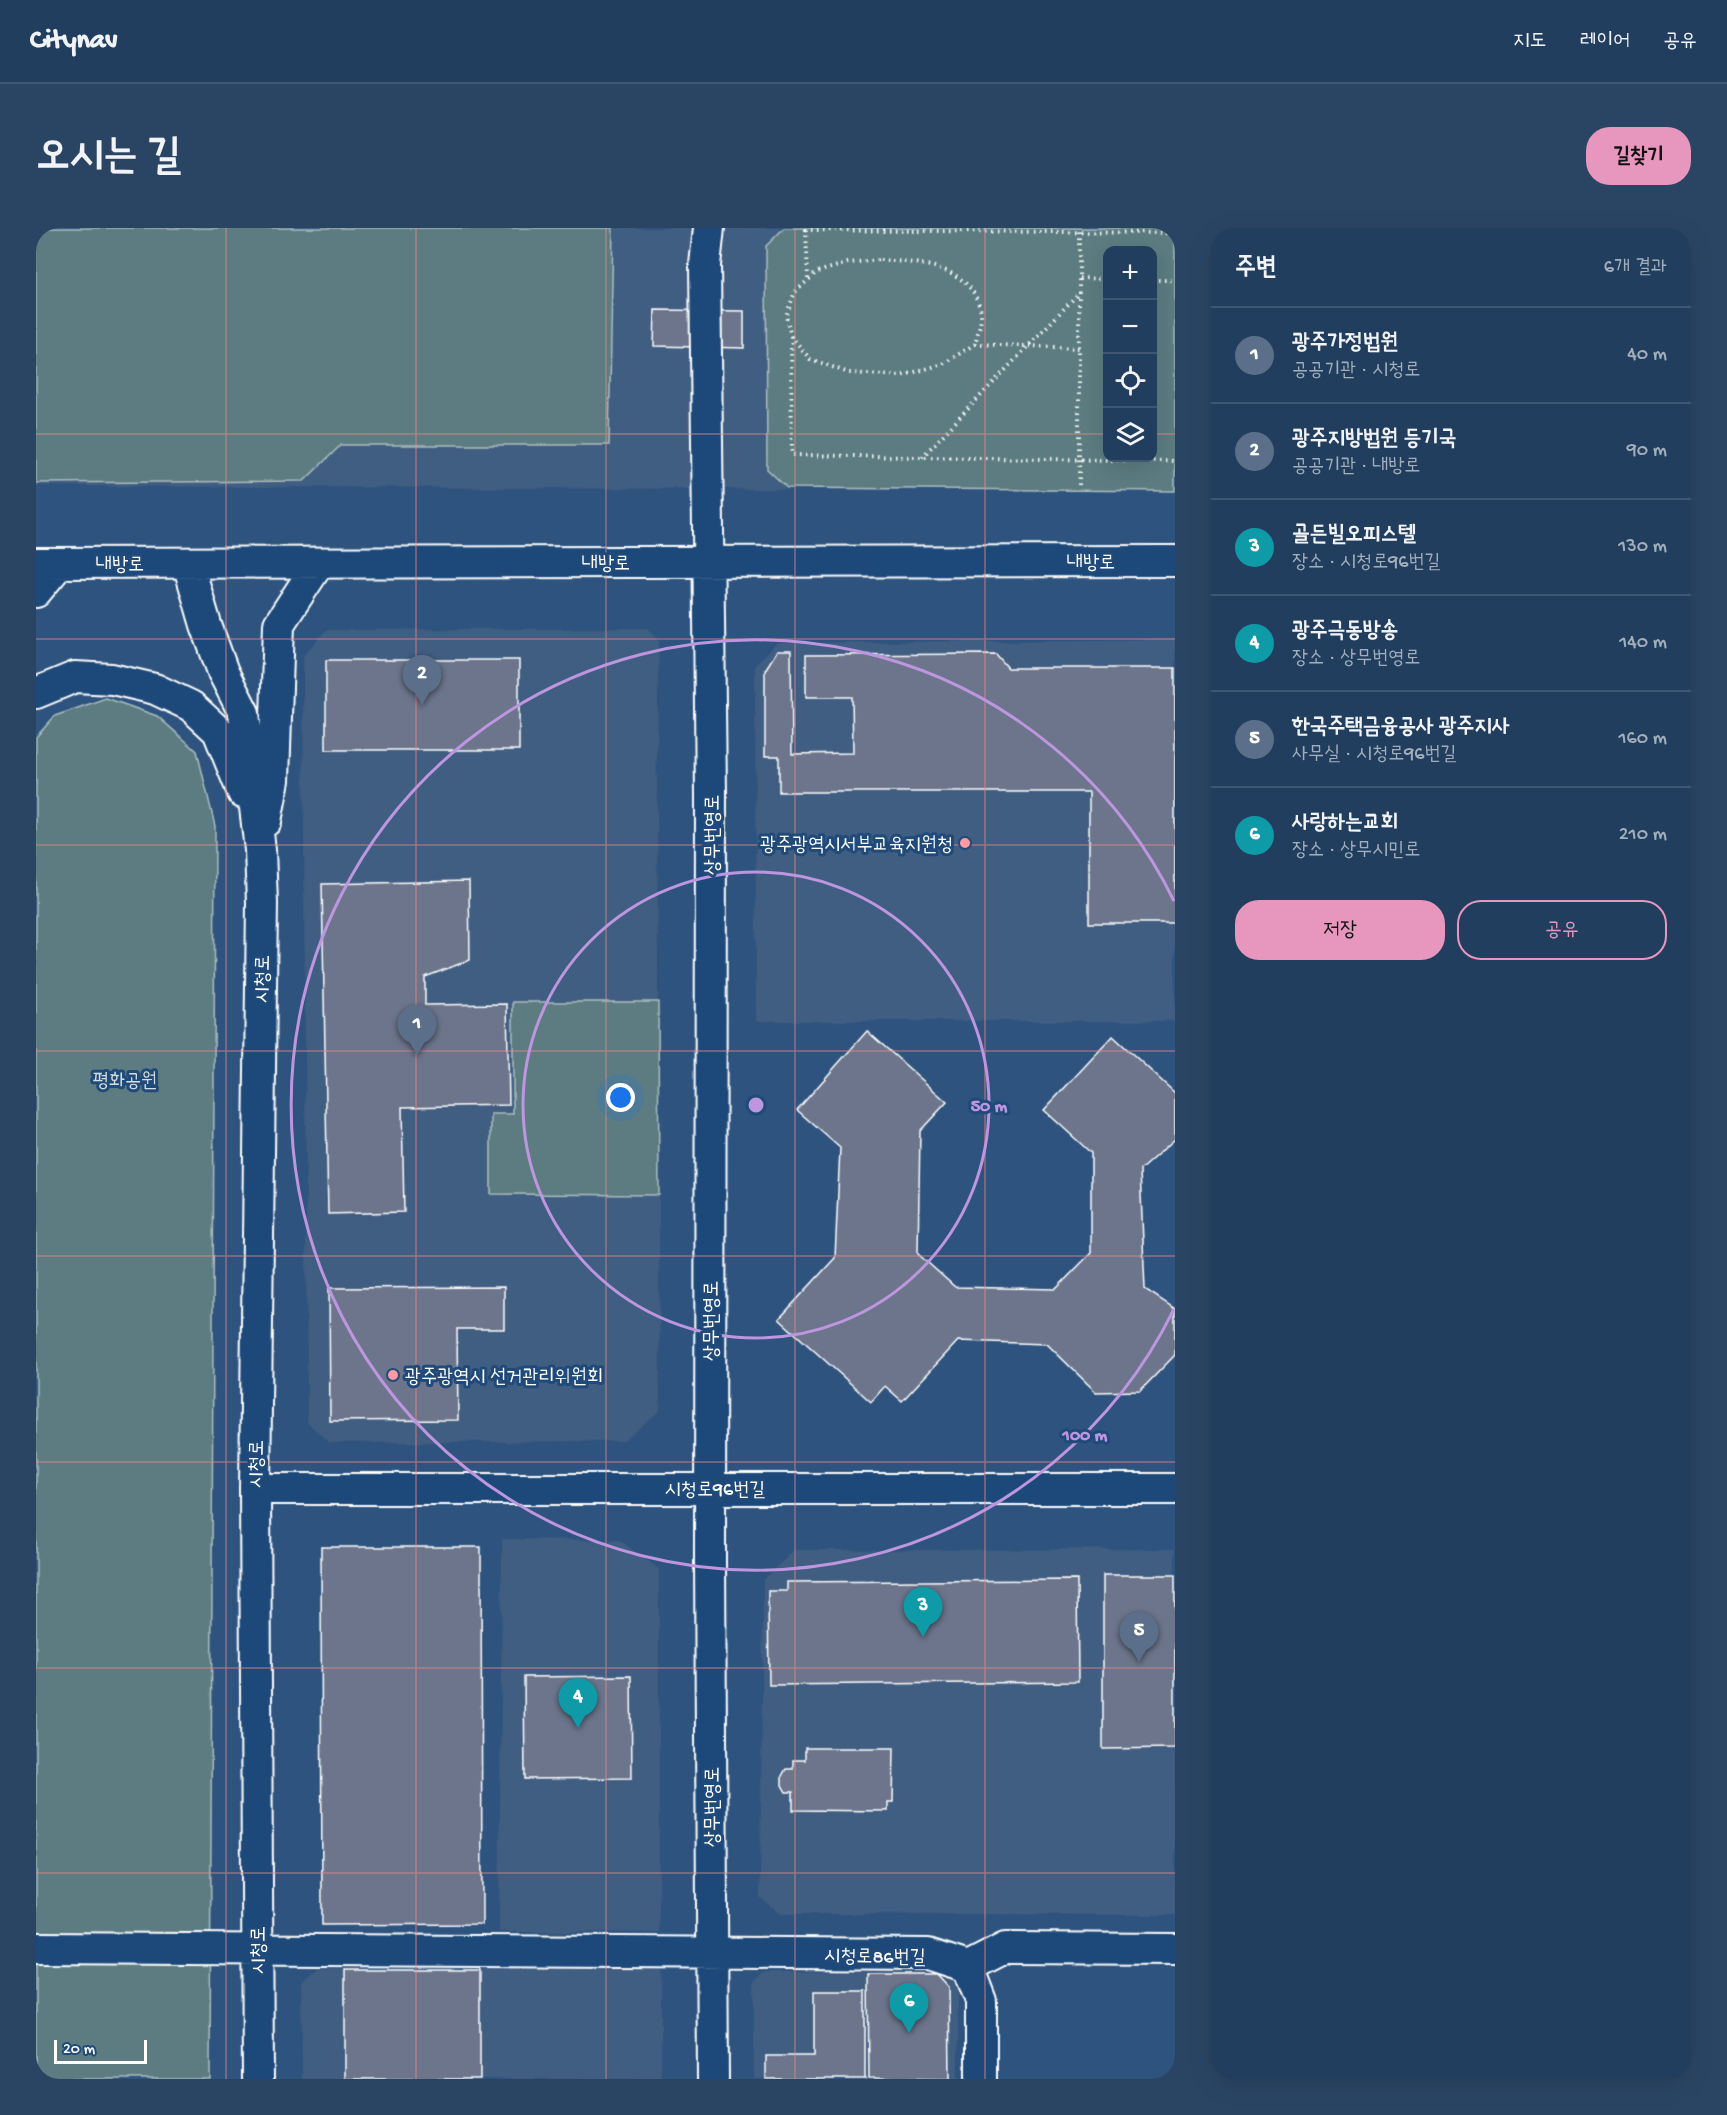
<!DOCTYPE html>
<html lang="ko">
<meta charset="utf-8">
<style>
:root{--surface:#223e5e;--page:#2a4564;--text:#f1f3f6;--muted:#a2aebc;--line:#3f5773;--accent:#e797bd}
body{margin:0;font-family:"Gochi Hand","Poor Story",sans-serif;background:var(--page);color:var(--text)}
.controls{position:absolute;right:18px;top:18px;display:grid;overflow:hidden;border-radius:12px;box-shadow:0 6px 24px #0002}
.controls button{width:54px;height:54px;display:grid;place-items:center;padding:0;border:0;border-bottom:2px solid var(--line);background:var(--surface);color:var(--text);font:30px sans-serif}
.scale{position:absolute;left:18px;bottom:15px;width:93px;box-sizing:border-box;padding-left:6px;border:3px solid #fff;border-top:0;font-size:16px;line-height:21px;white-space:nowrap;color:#fff;-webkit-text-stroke:4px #1f4a7a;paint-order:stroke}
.you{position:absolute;left:585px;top:870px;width:21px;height:21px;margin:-15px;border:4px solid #fff;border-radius:50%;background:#1a73e8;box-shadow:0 0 0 9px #1a73e833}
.badge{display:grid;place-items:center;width:39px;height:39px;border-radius:50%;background:var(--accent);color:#fff;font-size:20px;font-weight:700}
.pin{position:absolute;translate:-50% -50px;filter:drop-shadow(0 2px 3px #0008)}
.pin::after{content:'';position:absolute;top:32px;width:21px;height:18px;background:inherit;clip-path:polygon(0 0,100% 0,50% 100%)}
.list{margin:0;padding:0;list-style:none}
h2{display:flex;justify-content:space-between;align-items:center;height:78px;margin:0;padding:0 24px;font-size:26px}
h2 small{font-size:20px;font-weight:400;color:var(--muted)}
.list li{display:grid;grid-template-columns:39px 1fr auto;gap:18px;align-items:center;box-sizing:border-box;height:96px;padding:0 24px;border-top:2px solid var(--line)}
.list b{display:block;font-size:22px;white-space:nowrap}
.list p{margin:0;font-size:20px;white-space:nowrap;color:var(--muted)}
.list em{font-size:20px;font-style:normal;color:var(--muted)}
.actions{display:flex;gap:12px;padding:18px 24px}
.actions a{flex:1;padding:14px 0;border:2px solid var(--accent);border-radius:24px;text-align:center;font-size:21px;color:var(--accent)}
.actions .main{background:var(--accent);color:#111}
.icon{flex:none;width:33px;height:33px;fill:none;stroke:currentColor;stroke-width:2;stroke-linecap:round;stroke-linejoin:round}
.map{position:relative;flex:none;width:1139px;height:1851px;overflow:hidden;border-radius:24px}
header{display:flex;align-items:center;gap:36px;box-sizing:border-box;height:84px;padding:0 30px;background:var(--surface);border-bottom:2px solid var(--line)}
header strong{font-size:28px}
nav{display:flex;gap:33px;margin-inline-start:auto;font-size:21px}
.intro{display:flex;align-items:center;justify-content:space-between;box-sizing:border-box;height:144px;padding:0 36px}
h1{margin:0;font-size:42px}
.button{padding:15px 27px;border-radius:24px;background:var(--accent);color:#111;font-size:21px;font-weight:700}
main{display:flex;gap:36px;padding:0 36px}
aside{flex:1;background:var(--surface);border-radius:24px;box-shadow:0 6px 24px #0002}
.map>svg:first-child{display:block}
.built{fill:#415d82;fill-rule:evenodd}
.green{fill:#5b7c81;stroke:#adbec0;stroke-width:1.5;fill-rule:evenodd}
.building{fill:#6c758c;stroke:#fff;stroke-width:1.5}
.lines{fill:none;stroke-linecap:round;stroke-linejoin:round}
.minor-casing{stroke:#fff;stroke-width:34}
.path{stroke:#fff;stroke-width:4;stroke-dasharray:1.5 4.5;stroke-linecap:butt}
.minor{stroke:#1f4a7a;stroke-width:30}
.grid{fill:none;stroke:#e88989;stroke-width:1.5;stroke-opacity:0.55}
.ring{fill:none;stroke:#bd96df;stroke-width:3}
.poi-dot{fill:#ff9aa2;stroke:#1f4a7a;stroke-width:2}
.labels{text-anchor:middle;stroke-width:6;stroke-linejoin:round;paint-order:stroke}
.street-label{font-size:20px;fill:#fff;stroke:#1f4a7a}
.poi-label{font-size:20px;fill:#fff;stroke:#1f4a7a;text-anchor:end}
.park-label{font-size:20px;fill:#d6dee0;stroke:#1f4a7a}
.centre{fill:#bd96df;stroke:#1f4a7a;stroke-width:3}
.ring-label{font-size:18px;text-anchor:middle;font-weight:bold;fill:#bd96df;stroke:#1f4a7a;stroke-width:6;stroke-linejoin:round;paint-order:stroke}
</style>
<header>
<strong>Citynav</strong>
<nav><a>지도</a><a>레이어</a><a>공유</a></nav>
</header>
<div class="intro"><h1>오시는 길</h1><a class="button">길찾기</a></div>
<main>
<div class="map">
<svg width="1139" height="1851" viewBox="0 0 1139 1851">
<rect width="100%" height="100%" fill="#2e537e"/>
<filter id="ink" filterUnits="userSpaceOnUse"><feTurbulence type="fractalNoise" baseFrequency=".0167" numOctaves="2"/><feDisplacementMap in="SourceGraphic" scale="12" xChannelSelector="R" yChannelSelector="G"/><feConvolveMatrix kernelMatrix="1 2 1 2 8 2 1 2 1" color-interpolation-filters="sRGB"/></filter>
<g filter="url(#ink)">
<path class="built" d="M0 0H1139V263L0 258ZM1072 22H1116V230H1072Z
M612 400 623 411 621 533 624 1183 587 1213 293 1215 271 1194 267 428 290 402Z
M1139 411V793H720L719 437 741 415Z
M466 1311 583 1312 623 1341V1705L463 1704Z
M1139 1321V1687L745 1686 724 1670 727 1352 758 1322Z
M281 1740 625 1741V1851H266L265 1754Z
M906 1743 922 1759V1851H718V1754L728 1744Z"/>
<path class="green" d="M0 0H577L573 217H305L268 253 0 255Z
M748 0H1139V263L751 260 731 241 730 18ZM1072 22H1116V230H1072Z
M70 470 121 488 161 523 179 598 174 1851H0V509L19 488Z
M477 774H622L623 967 455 966V886H477Z"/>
<path class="building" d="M619 82 708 83V120L618 118Z
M741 423H755L756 526 817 525 816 469H770V427L960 426 972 440H1139V695H1053V564H743V528H729V442Z
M290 432H483V522H290Z
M433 653 434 732 389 749V777L471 776 473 877 366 879 368 984 292 986 286 656Z
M831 803 911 874 884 903 882 1026 919 1059 1020 1061 1055 1025V925L1008 882 1077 808 1139 865V911L1104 942 1109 1061 1139 1081V1127L1104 1163 1060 1164 1011 1116 922 1113 866 1173 849 1158 835 1174 743 1091 799 1030 804 920 761 882Z
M468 1059V1101H421L422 1192 294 1193 293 1060Z
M285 1319H445L446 1696 286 1697Z
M1067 1347H1139V1520L1067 1521Z
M1041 1352 1042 1454 733 1457 732 1363H751V1354Z
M595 1448 596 1550 489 1551 488 1449Z
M769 1520H858L857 1574H852V1583L757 1582V1564H750L746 1557V1548L750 1541H757V1532H769Z
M309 1742H444V1851H309Z
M832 1746H901L913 1759 914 1851 833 1850Z
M778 1763H829V1851H730V1828H778Z"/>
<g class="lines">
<g class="minor-casing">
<path id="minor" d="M673 0 669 37 675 566 674 1332 677 1851
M0 335 1139 333
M152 335 170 397 187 444 208 485 224 622 226 675 219 1261 222 1851
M0 364 24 335
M0 465 39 449 76 451 119 461 155 478 182 503 207 565
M230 593 238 552 243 396 283 335
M219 1261H1139
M0 1720 892 1726 932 1739 969 1720 1139 1721
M932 1739 945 1773V1851"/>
</g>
<path class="path" d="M844 32C883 35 935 36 945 84 946 93 941 107 939 116L907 136 865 148 813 145 774 131 755 108 750 88 759 64 781 44 812 35Z
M1043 50 1072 51
M772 51 770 2 1139 5
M1116 52H1139
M755 108 756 227 1139 233
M939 116 1043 120
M886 229 1042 66
M1043 257V3"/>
<use href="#minor" class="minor"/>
</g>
</g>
<path class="grid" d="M190 0V1851M380 0V1851M570 0V1851M759 0V1851M949 0V1851M0 206H1072M1116 206H1139M0 411H1139M0 617H1139M0 823H1139M0 1028H1139M0 1234H1139M0 1440H1139M0 1645H1139"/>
<g class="ring">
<circle cx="720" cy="877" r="233"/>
<path d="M1138 1081A465 465 0 1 1 1138 673"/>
</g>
<g class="poi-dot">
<circle cx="929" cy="615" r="6"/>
<circle cx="357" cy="1147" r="6"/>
</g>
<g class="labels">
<g class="street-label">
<text x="1055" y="340">내방로</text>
<text x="570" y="341">내방로</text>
<text x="84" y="342">내방로</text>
<text transform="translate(675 607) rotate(-90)" y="7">상무번영로</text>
<text transform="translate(225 751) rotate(-89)" y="7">시청로</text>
<text transform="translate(674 1093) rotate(-90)" y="7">상무번영로</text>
<text transform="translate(219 1236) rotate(-89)" y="7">시청로</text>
<text x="679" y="1267">시청로96번길</text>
<text transform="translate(675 1579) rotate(-90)" y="7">상무번영로</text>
<text transform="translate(221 1722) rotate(-90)" y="7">시청로</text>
<text transform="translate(839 1727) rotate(1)" y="7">시청로86번길</text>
</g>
<g class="poi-label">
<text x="917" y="622">광주광역시서부교육지원청</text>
<text x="369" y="1154" text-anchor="start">광주광역시 선거관리위원회</text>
</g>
<g class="park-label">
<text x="89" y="858">평화공원</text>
</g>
</g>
<circle cx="720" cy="877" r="9" class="centre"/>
<g class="ring-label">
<text x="953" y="883">50 m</text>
<text x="1049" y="1212">100 m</text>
</g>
</svg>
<div class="controls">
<button>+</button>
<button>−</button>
<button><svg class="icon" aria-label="locate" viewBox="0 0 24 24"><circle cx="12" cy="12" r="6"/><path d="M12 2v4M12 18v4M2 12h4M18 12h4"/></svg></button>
<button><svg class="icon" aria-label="layers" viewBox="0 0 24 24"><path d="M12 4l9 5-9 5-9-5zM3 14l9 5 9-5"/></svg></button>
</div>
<div class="scale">20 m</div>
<div class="you"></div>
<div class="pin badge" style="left:381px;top:827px;background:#5c6f8a">1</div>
<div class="pin badge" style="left:386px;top:477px;background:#5c6f8a">2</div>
<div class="pin badge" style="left:887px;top:1409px;background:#0f9aa8">3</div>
<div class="pin badge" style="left:542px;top:1500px;background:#0f9aa8">4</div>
<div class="pin badge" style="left:1103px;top:1434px;background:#5c6f8a">5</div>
<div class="pin badge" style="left:873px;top:1805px;background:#0f9aa8">6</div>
</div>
<aside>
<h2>주변<small>6개 결과</small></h2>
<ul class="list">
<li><span class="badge" style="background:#5c6f8a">1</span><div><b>광주가정법원</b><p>공공기관 · 시청로</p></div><em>40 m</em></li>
<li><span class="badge" style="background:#5c6f8a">2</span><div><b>광주지방법원 등기국</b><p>공공기관 · 내방로</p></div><em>90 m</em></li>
<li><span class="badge" style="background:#0f9aa8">3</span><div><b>골든빌오피스텔</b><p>장소 · 시청로96번길</p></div><em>130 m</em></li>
<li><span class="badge" style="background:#0f9aa8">4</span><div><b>광주극동방송</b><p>장소 · 상무번영로</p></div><em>140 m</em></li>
<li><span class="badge" style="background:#5c6f8a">5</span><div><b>한국주택금융공사 광주지사</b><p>사무실 · 시청로96번길</p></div><em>160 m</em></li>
<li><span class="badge" style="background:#0f9aa8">6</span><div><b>사랑하는교회</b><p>장소 · 상무시민로</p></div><em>210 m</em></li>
</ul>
<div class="actions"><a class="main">저장</a><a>공유</a></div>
</aside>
</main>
